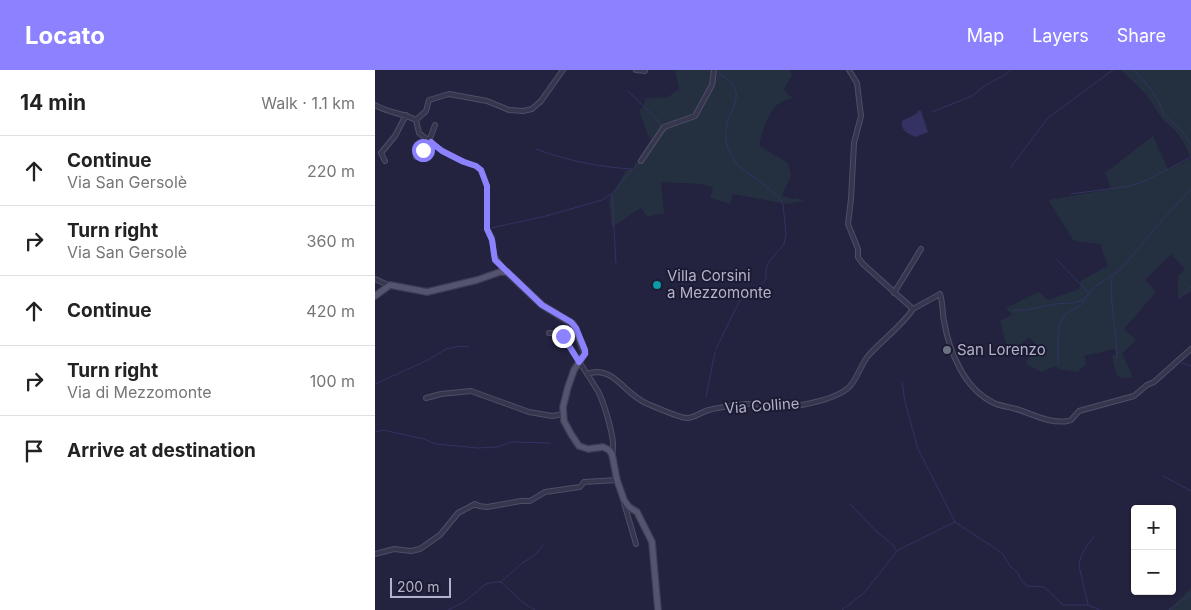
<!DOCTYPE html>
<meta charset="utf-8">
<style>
:root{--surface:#fff;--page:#f6f6f6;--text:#222;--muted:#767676;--line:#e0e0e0;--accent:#8c82ff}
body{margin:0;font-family:Inter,sans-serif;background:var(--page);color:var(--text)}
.controls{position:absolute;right:15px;bottom:15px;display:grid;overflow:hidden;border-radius:5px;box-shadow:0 1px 4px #0004}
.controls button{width:45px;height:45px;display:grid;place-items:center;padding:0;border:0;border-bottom:1px solid var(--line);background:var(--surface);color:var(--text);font:25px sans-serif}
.scale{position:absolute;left:15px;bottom:12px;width:61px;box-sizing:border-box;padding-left:5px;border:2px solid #b4b2ca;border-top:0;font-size:14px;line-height:18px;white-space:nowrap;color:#b4b2ca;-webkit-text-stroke:4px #1c1b34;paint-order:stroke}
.stop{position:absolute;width:15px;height:15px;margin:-11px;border:4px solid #8c82ff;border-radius:50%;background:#fff}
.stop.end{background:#8c82ff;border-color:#fff;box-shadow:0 1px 5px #0008}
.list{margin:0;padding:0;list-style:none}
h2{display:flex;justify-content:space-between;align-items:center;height:65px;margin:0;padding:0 20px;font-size:21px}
h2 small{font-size:16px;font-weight:400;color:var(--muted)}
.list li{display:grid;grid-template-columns:32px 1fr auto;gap:15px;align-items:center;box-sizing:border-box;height:70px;padding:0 20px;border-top:1px solid var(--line)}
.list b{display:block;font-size:19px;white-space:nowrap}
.list p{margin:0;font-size:16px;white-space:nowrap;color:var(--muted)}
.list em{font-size:16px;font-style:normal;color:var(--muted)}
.icon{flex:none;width:28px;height:28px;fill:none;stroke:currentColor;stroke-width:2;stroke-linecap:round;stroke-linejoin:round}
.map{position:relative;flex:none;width:816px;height:540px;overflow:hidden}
header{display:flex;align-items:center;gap:30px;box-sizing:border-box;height:70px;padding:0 25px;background:var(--accent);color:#fff}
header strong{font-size:24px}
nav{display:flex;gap:28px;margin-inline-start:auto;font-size:18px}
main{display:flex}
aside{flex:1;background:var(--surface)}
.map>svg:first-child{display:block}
.green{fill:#243040}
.water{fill:#343262}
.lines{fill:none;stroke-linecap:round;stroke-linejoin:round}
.stream{stroke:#343262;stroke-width:1}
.minor-casing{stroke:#4f4e67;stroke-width:6}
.major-casing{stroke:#3e3c55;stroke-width:8}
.minor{stroke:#37364f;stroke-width:4}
.major{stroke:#55546f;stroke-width:5.5}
.route{stroke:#8c82ff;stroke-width:6}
.culture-dot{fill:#0f9aa8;stroke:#1c1b34;stroke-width:2}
.worship-dot{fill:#6b7280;stroke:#1c1b34;stroke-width:2}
.labels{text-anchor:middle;stroke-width:4;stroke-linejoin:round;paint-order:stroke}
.poi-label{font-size:15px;fill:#b4b2ca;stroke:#1c1b34;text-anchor:start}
.street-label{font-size:15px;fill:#b4b2ca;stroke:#1c1b34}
</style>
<header>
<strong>Locato</strong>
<nav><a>Map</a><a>Layers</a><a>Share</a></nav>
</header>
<main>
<aside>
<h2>14 min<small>Walk · 1.1 km</small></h2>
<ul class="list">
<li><svg class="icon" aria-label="ahead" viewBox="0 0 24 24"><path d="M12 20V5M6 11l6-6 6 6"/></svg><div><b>Continue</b><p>Via San Gersolè</p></div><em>220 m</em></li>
<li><svg class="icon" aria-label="right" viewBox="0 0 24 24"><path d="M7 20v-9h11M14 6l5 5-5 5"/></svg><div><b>Turn right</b><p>Via San Gersolè</p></div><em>360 m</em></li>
<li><svg class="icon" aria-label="ahead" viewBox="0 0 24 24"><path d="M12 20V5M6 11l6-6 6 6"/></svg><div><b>Continue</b></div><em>420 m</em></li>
<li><svg class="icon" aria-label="right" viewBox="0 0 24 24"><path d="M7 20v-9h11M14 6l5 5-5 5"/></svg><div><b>Turn right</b><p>Via di Mezzomonte</p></div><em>100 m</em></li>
<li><svg class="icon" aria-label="arrive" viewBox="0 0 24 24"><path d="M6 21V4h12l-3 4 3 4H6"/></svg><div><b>Arrive at destination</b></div></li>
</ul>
</aside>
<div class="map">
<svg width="816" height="540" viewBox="0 0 816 540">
<rect width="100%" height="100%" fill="#23223f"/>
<path class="green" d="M300 0H415L417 5 409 19 413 25 418 27C413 31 406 30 401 36 394 43 384 67 385 76L413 93 416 106 407 126 418 129 422 128 429 131 411 134 358 124 355 134 335 128 338 118 328 114 286 112 289 143 272 147 266 138 237 157 234 130 251 100 257 99 276 69 273 66 264 40 268 37 271 28 293 27 304 19Z
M746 0H816V222L803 228V206L810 199 796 184 772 208 771 211 781 222 749 259 761 270 747 284 758 307 745 308 741 303 737 286 741 284 740 279 709 286 712 294 702 302 684 299 681 296 666 302 651 294 660 273 654 267 634 284 625 251 637 245 631 238 664 222 673 230 704 219 706 210 733 196 725 174 706 172 698 170 673 130 736 119 730 103 778 66 793 99 816 89 810 75 800 60 788 50 771 24Z
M816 518V540H793Z"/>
<path class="water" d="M544 40 546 41 553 62 540 67C532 63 526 61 527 51L541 44Z"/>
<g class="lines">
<path class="stream" d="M343 0 345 4
M759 0 775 18 784 32 789 45 807 61 816 75
M339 14 345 5
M253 21 281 48 287 57
M557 42 597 26 612 14 630 5 636 0
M287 64 294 58 311 51
M161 79C193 91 224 97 257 99
M636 97 673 48 738 0
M696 124 755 116 772 110 816 87
M237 125 241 194
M116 158 171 146 227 130 237 124 252 105 264 93
M681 189 713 222
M737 207C734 233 742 261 742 288
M804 229 816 217
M638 240H651L680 234 697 233 708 230 721 216 746 199 788 149 816 119
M341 279 366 228 370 224 386 215 391 209V199L393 193 409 174 411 164 408 134 405 129 392 117 361 94C355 85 349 71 351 60 354 35 376 23 345 4
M807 293 816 296
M683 294C683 281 681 257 689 246 696 237 709 239 712 225
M527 312 530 332 543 379 580 452 627 483 635 496 642 502 647 511 652 516 669 517 688 535H713L725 540
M0 314 53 290 71 279 85 276 94 277
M331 327 340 282
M0 362 8 360 49 369 61 374 103 378 122 377 137 372 175 373
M788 406 816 421
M475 434 502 462 518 475 521 480
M126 512 146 494 161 484 168 475
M713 534 704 496C705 485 712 475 719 467
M73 540 89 532 111 514 120 512H126L150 534 160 540
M467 540 489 523 523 480 580 452
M794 540 816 524"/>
<g class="minor-casing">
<path id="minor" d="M261 0 270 1
M0 35C14 43 27 43 41 50
M41 50 44 63 63 78 84 90 101 96 106 100 112 116V159L117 168 119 186 131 202
M41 50 51 41 54 30 74 24 112 31 134 40 148 41 157 39 166 31 188 0
M54 71 60 55
M41 87 56 72
M10 91 6 83 20 66 31 45
M266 91 289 57 320 46 337 15 339 0
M0 209 13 215
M519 223 546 179
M538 239 565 224C568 232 567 242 569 251 574 281 589 319 619 333 625 336 634 337 641 339 658 344 674 354 693 351L696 350 704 341 759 326 772 315 779 312 816 279
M174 263H184L188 266 223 321C229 333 242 373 237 384
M212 304C239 294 250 326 273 334 280 337 305 348 312 348 319 348 326 342 334 340 345 337 359 336 371 334 384 333 396 337 409 337 426 336 465 329 476 315 483 306 486 295 493 286 507 270 526 257 538 239L488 194 483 187V179L473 154 476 129 479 73 486 46 482 13 474 0
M51 328 66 324 96 321 154 342 177 346 188 344
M249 433 261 474
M0 484 19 479 36 481 45 479 65 465 83 443 100 434 104 436 112 437 146 431H155L170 422 205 417 209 412 242 410"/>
</g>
<g class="major-casing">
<path id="major" d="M0 226 15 215 52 222 102 210 125 202H132L167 235 198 254 210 283 199 300 193 317 188 337 189 351 196 364 204 376 213 379 228 377 234 380 237 384 242 410 249 430 254 437 262 442 277 472 283 540"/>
</g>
<use href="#minor" class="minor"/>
<use href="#major" class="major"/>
</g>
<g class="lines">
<path class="route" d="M48 80 56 72 67 81 89 92 101 96 106 100 112 116V159L117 170 120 190 167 235 196 252 201 258 210 280V284L204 292 188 266"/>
</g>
<circle class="culture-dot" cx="282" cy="215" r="5"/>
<circle class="worship-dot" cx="572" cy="280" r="5"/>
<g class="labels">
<g class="poi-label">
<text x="292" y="211">Villa Corsini<tspan x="292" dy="17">a Mezzomonte</tspan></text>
<text x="582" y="285">San Lorenzo</text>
</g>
<g class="street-label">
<text transform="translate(387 336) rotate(-4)" y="5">Via Colline</text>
</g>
</g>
</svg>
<div class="controls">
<button>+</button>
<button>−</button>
</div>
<div class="scale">200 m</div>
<div class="stop" style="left:48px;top:80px"></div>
<div class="stop end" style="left:188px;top:266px"></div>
</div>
</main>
